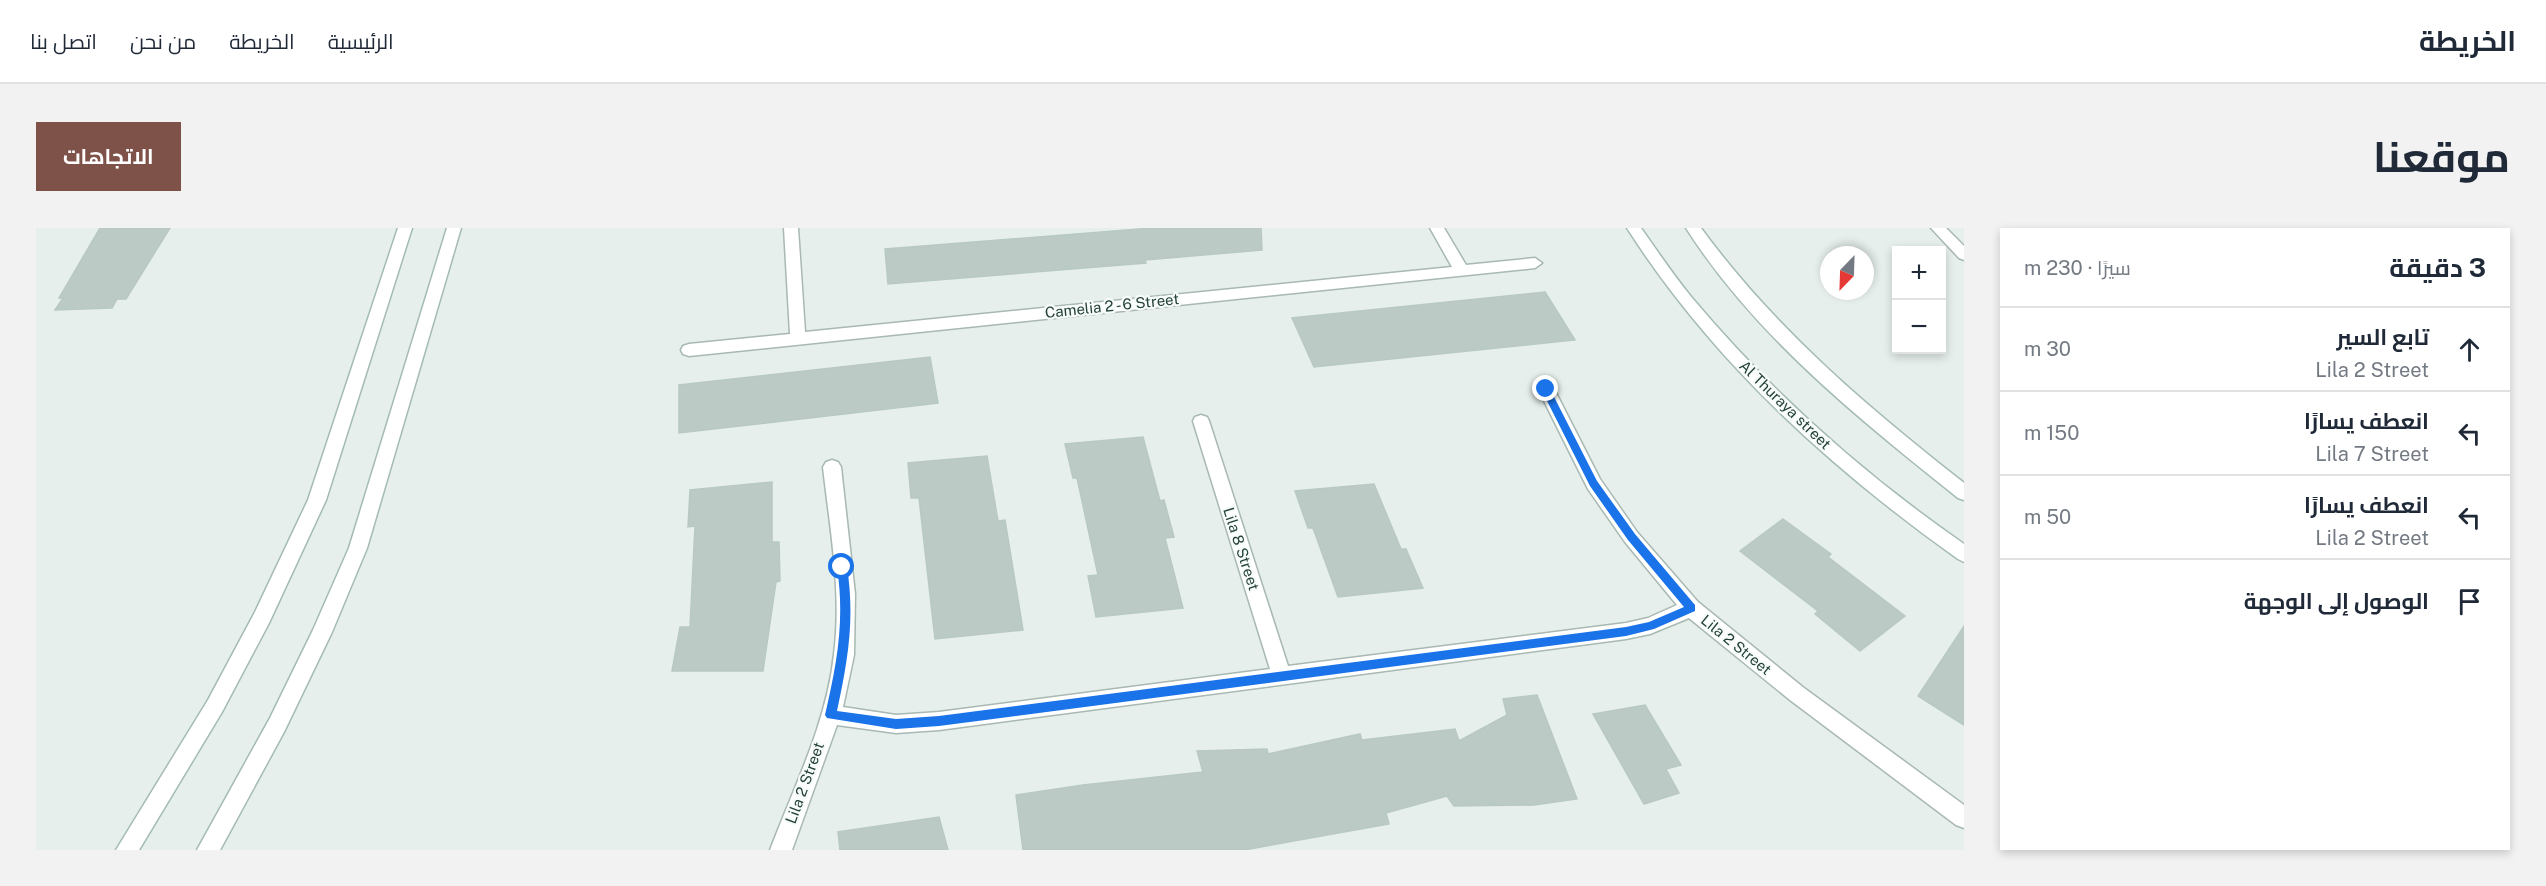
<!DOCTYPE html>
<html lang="ar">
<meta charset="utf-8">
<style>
:root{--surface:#fff;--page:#f2f2f3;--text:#1f2937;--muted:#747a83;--line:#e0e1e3;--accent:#7f5249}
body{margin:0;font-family:"Public Sans",Cairo,sans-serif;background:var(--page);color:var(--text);direction:rtl}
.controls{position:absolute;right:18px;top:18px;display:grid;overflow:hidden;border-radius:0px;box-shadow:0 3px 9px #0003}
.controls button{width:54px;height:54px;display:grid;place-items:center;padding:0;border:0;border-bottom:2px solid var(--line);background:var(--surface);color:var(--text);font:30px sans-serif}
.compass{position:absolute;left:1784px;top:18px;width:54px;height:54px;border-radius:50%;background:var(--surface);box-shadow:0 3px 9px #0003;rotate:203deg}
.stop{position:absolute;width:18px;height:18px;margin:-14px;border:4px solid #1a73e8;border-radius:50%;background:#fff}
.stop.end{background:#1a73e8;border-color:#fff;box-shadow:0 2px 6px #0008}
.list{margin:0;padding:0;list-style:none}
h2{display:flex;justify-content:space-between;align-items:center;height:78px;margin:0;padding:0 24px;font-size:26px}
h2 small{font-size:20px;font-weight:400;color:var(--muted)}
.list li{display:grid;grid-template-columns:39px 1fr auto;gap:18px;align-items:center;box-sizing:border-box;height:84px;padding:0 24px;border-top:2px solid var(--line)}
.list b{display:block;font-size:22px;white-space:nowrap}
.list p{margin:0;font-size:20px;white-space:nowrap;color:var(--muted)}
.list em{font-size:20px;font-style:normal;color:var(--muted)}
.icon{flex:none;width:33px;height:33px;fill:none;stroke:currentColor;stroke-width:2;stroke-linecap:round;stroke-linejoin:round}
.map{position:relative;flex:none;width:1928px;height:622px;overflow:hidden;direction:ltr;border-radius:0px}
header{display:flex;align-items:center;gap:36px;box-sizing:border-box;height:84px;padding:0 30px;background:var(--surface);border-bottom:2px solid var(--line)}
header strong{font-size:28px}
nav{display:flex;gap:33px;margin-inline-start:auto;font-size:21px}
.intro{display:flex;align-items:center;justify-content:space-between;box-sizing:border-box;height:144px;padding:0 36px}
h1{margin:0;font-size:42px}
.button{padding:15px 27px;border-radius:0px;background:var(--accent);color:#fff;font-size:21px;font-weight:700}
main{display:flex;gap:36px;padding:0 36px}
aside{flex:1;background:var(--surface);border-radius:0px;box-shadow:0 3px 9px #0003}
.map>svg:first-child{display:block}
.building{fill:#bbcac4;stroke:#b8c9c2;stroke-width:1.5}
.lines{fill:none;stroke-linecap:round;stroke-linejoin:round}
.street-casing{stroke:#a8b8b2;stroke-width:3}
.secondary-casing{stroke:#a4bbb3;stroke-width:3}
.street{fill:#fff;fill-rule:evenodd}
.secondary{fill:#fff;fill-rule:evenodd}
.route{fill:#1a73e8}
.labels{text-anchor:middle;stroke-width:4.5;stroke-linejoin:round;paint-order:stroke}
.street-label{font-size:15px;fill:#24423a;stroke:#f7fbf9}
</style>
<header>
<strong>الخريطة</strong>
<nav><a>الرئيسية</a><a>الخريطة</a><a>من نحن</a><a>اتصل بنا</a></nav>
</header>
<div class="intro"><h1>موقعنا</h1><a class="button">الاتجاهات</a></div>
<main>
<aside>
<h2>3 دقيقة<small>سيرًا · 230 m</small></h2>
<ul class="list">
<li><svg class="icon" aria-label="ahead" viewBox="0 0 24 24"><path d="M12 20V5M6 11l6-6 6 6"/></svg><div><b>تابع السير</b><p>Lila 2 Street</p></div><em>30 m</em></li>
<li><svg class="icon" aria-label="left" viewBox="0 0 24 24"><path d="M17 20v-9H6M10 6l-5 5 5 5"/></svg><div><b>انعطف يسارًا</b><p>Lila 7 Street</p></div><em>150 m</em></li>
<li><svg class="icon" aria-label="left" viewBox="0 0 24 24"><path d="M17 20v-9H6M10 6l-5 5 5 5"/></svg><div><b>انعطف يسارًا</b><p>Lila 2 Street</p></div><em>50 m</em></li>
<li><svg class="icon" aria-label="arrive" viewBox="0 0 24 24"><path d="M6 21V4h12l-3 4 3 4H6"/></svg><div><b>الوصول إلى الوجهة</b></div></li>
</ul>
</aside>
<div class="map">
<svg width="1928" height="622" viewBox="0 0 1928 622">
<rect width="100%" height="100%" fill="#e6efeb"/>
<path class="building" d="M64 0H134L90 71H81L76 80 19 82 27 70H23Z
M1116 0H1225L1226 22 1109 32 1110 35 852 56 849 21Z
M1509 64 1539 112 1278 139 1256 90Z
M894 129 902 175 643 205V157Z
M1107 209 1124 273 1128 272 1138 309 1129 310 1147 380 1060 389 1052 348 1062 347 1041 250H1037L1029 216Z
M951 228 962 293 969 292 987 402 899 411 883 270H875L872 235Z
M736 254V314H743L744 353 740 354 727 443H636L644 399H654L659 298 652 299 654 262Z
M1338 256 1365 321H1370L1387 360 1302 369 1277 300H1272L1259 263Z
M1747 291 1795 326 1792 329 1869 388 1824 423 1779 386 1782 383 1704 323Z
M1928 398V497L1882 468Z
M1501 467 1541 571 1498 577 1418 578 1411 568 1350 585 1353 596 1208 622H987L980 567 1047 557 1167 544 1161 523 1231 521 1232 526 1324 506 1326 512 1419 501 1423 513 1471 487 1467 471Z
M1609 477 1645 537 1630 541 1643 565 1608 576 1557 486Z
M903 589 912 622H804L802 604Z"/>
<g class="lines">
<g class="street-casing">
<path id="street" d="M748 0H762L769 104 1416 39 1394 0H1408L1430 37 1499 30 1506 35 1499 40 653 128 647 126 645 122 647 118 653 116 754 106Z
M1895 0H1910L1928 18V32L1923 30Z
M1510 155 1516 157 1564 251 1601 304 1662 374 1768 460 1928 577V600L1920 597 1754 472 1653 390 1614 406 1590 411 903 502 860 505 801 497 756 622H734C758 559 791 494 798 426 806 364 794 301 787 239L790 234 796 232 802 234 805 239 819 366 818 427 807 479 860 487 903 484 1234 441 1157 193 1159 189 1165 187 1171 189 1173 193 1252 438 1590 395 1612 390 1641 377 1589 314 1552 261 1502 161 1504 157Z"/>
</g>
<g class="secondary-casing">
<path id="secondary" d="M362 0H376L290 272 233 395 186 484 103 622H80L172 472 219 384 272 272Z
M411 0H425L331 320 296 404 248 504 184 622H161L234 490 277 402 313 320Z
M1591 0H1605C1622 24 1638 48 1657 71 1736 165 1827 246 1928 316V334L1922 331C1794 240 1676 133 1591 0Z
M1650 0H1665C1739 101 1830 178 1928 255V272L1922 270C1823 191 1719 108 1650 0Z"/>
</g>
<use href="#street" class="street"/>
<use href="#secondary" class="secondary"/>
</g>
<path class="route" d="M1510 158 1514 161 1561 253 1599 306 1659 377V383L1618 401 1590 408 903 498 860 501 791 490 789 487C801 435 809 393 801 339L806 335 811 339C819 391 812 432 801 483L860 491 903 488 1590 399 1613 394 1648 379 1592 312 1554 258 1505 161Z"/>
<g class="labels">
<g class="street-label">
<text transform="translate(1076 78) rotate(-6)" y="5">Camelia 2 - 6 Street</text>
<text transform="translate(1749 177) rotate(44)" y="5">Al Thuraya street</text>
<text transform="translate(1205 321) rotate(72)" y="5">Lila 8 Street</text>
<text transform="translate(1700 417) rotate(39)" y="5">Lila 2 Street</text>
<text transform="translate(769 555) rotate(-70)" y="5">Lila 2 Street</text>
</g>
</g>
</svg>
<div class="controls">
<button>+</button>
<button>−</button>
</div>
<svg class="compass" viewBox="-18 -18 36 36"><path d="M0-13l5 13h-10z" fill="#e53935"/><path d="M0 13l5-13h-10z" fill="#747a83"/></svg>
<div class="stop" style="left:806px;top:339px"></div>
<div class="stop end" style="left:1510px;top:161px"></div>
</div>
</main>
